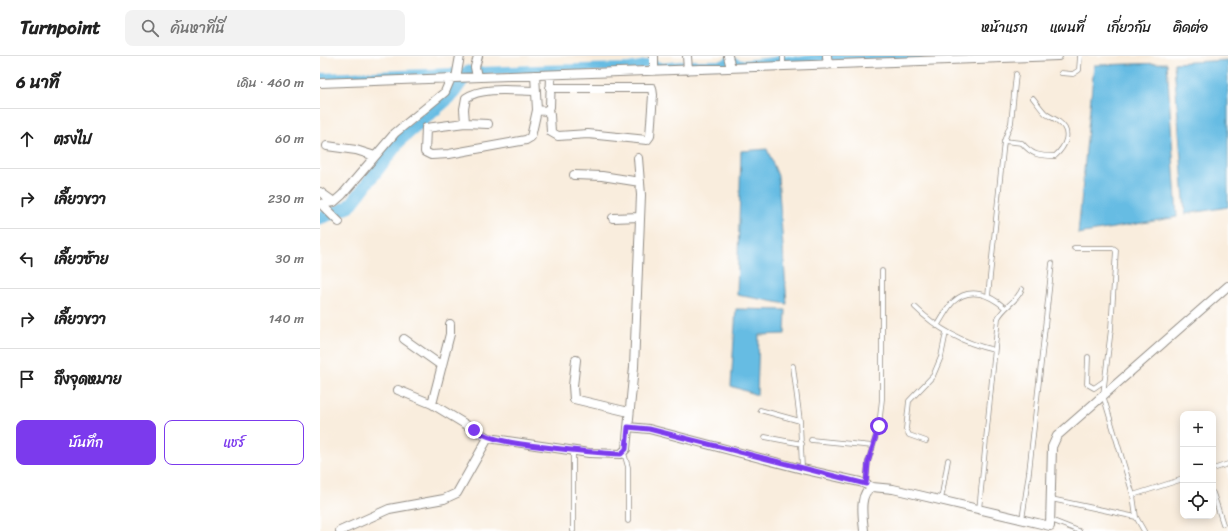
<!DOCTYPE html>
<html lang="th">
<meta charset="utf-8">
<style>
:root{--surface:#fff;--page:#f2f2f2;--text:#222;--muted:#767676;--line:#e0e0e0;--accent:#7c3aed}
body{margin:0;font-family:Sriracha,"Playpen Sans Thai",sans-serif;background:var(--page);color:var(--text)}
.controls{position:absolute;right:12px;bottom:12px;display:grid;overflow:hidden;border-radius:8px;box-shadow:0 2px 10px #0003}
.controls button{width:36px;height:36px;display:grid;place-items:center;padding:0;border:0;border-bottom:1px solid var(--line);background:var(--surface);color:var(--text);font:20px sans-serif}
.stop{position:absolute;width:12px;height:12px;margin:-9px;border:3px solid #7c3aed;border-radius:50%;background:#fff}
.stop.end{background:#7c3aed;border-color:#fff;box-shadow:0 1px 4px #0008}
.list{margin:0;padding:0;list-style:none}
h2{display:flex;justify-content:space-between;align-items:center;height:52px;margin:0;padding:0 16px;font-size:17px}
h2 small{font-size:13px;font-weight:400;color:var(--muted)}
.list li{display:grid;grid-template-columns:26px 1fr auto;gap:12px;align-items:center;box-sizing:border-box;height:60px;padding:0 16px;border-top:1px solid var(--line)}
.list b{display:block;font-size:15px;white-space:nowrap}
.list em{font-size:13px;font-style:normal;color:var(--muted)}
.actions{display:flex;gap:8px;padding:12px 16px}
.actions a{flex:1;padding:9px 0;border:1px solid var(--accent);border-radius:8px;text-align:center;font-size:14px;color:var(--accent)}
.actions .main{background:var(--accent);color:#fff}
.icon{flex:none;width:22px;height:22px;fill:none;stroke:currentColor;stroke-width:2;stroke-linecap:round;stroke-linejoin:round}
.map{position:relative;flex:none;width:908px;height:475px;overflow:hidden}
header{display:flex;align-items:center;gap:24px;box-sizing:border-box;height:56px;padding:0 20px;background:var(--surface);border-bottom:1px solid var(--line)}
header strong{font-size:19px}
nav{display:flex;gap:22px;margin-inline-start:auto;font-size:14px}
.search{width:280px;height:36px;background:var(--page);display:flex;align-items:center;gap:10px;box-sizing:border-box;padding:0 14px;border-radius:8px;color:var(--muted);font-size:15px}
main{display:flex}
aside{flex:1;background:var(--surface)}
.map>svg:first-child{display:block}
.water{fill:#66bce3;stroke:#487487}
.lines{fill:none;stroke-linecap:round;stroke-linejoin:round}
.canal{stroke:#66bce3;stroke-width:8}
.river{stroke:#66bce3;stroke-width:13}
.service-casing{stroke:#928c84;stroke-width:5.5}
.minor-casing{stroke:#928c84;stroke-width:10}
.service{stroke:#fff;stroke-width:4}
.minor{stroke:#fff;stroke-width:8}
.route{stroke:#7c3aed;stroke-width:5}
</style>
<header>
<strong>Turnpoint</strong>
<div class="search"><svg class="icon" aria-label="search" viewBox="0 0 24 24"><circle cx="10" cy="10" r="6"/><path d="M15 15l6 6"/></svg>ค้นหาที่นี่</div>
<nav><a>หน้าแรก</a><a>แผนที่</a><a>เกี่ยวกับ</a><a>ติดต่อ</a></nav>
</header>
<main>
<aside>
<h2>6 นาที<small>เดิน · 460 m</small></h2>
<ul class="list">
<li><svg class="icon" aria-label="ahead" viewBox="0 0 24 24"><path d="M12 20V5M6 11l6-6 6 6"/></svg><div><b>ตรงไป</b></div><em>60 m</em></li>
<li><svg class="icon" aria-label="right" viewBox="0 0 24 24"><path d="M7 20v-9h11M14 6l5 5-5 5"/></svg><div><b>เลี้ยวขวา</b></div><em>230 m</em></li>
<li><svg class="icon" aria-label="left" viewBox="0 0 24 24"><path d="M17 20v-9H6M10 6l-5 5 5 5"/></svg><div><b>เลี้ยวซ้าย</b></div><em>30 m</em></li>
<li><svg class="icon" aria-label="right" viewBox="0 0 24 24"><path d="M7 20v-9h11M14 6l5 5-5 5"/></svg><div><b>เลี้ยวขวา</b></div><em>140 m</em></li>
<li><svg class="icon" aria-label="arrive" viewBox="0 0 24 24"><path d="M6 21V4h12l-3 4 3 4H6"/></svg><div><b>ถึงจุดหมาย</b></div></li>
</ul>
<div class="actions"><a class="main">บันทึก</a><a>แชร์</a></div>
</aside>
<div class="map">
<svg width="908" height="475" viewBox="0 0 908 475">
<rect width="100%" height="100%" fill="#fff"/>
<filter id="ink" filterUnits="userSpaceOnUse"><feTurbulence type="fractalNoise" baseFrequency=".025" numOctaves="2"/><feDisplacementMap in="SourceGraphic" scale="8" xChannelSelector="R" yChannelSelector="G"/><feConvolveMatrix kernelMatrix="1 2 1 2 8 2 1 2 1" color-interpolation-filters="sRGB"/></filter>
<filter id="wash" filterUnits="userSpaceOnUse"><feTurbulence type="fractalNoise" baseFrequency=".012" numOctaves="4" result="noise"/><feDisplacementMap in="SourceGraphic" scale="16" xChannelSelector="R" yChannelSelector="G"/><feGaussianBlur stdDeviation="0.9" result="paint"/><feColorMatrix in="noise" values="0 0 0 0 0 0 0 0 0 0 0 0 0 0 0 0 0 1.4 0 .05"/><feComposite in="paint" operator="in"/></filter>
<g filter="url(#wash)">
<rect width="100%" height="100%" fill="#f9eddd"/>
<path class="water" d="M908 4V151L865 158 854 7Z
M847 7 857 161 758 178 774 9Z
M447 93 458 120 467 248 417 239 421 95Z
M416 253 466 254 465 278 439 279 437 339 411 330Z"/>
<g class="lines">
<path class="canal" d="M0 21 217 13 309 11 332 7 342 11 367 8H403L409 4 422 8 455 5 460 3 479 5 506 1 600 0"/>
<path class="river" d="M0 162 29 151 81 83 132 39 148 16"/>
</g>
</g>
<g filter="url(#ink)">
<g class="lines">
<g class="service-casing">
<path id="service" d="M463 10V0
M741 17 753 18 759 14 760 0
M684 85 702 87C712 99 719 100 735 100 745 91 753 76 739 66 735 62 729 61 725 57 721 53 717 47 713 42
M754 192H793L796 194 791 273 783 339 813 439 816 461 824 475
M668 240 684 85 691 67 696 18
M595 251C617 273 643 287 674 294
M617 270C622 263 627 252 633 246 650 230 670 239 684 251
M768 301 767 328 774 332 784 325
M473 310 480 365 482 413
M440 354 480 365
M445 381 482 388
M491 384 553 390
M606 385 589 379 586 373 589 345 613 320 621 301 626 276
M304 397 308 411V465
M893 413 908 408
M546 428 548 406 559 370 562 343V215
M893 437 903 468
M813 439 863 423
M731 443 816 461
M621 444 628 404
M659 454 678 262C685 249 696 247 702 233
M702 464 709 416 732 207
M731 464 759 475
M253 475V395"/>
</g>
<g class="minor-casing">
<path id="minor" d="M367 0 368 14
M408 0 411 12
M507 0 508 9
M334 15V0
M157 21 155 11 158 0
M136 22 140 0
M0 27 738 0
M217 54 227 55 230 59 231 76 238 80 268 78 327 84 330 80 333 39 332 32H230
M227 55 230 51 231 19
M145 67 144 53 146 42C162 30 197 35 216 35
M168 68 145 67 106 72 105 96 111 99 129 98 206 84 211 81 217 54 215 19
M7 90 36 94 55 100
M254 119 282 120 320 126
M0 136 14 146
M0 148 14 146 22 139 75 77 125 36 131 22
M1 148 19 166
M293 162 320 161
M84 283 122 310
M256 304 253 330 254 343 309 356
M78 334 112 348 168 382 269 397 301 398 306 393 314 311 321 139 318 102
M112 348 130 278V268
M308 371 329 373 482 413 540 426 552 431 573 433 730 470 732 391 737 380 908 230
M20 475 69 453 124 443 137 437 168 382
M544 475C543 462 538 437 552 431"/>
</g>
<use href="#service" class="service"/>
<use href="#minor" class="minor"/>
</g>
</g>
<g class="lines" filter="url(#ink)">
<path class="route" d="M154 374C176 386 200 388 225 391 250 394 275 397 301 398L306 393 308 371 329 373 546 428 548 406 559 370"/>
</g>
</svg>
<div class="controls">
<button>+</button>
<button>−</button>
<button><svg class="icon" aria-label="locate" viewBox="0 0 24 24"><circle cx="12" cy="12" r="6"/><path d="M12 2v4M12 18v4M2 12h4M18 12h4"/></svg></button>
</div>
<div class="stop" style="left:559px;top:370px"></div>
<div class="stop end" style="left:154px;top:374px"></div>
</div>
</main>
